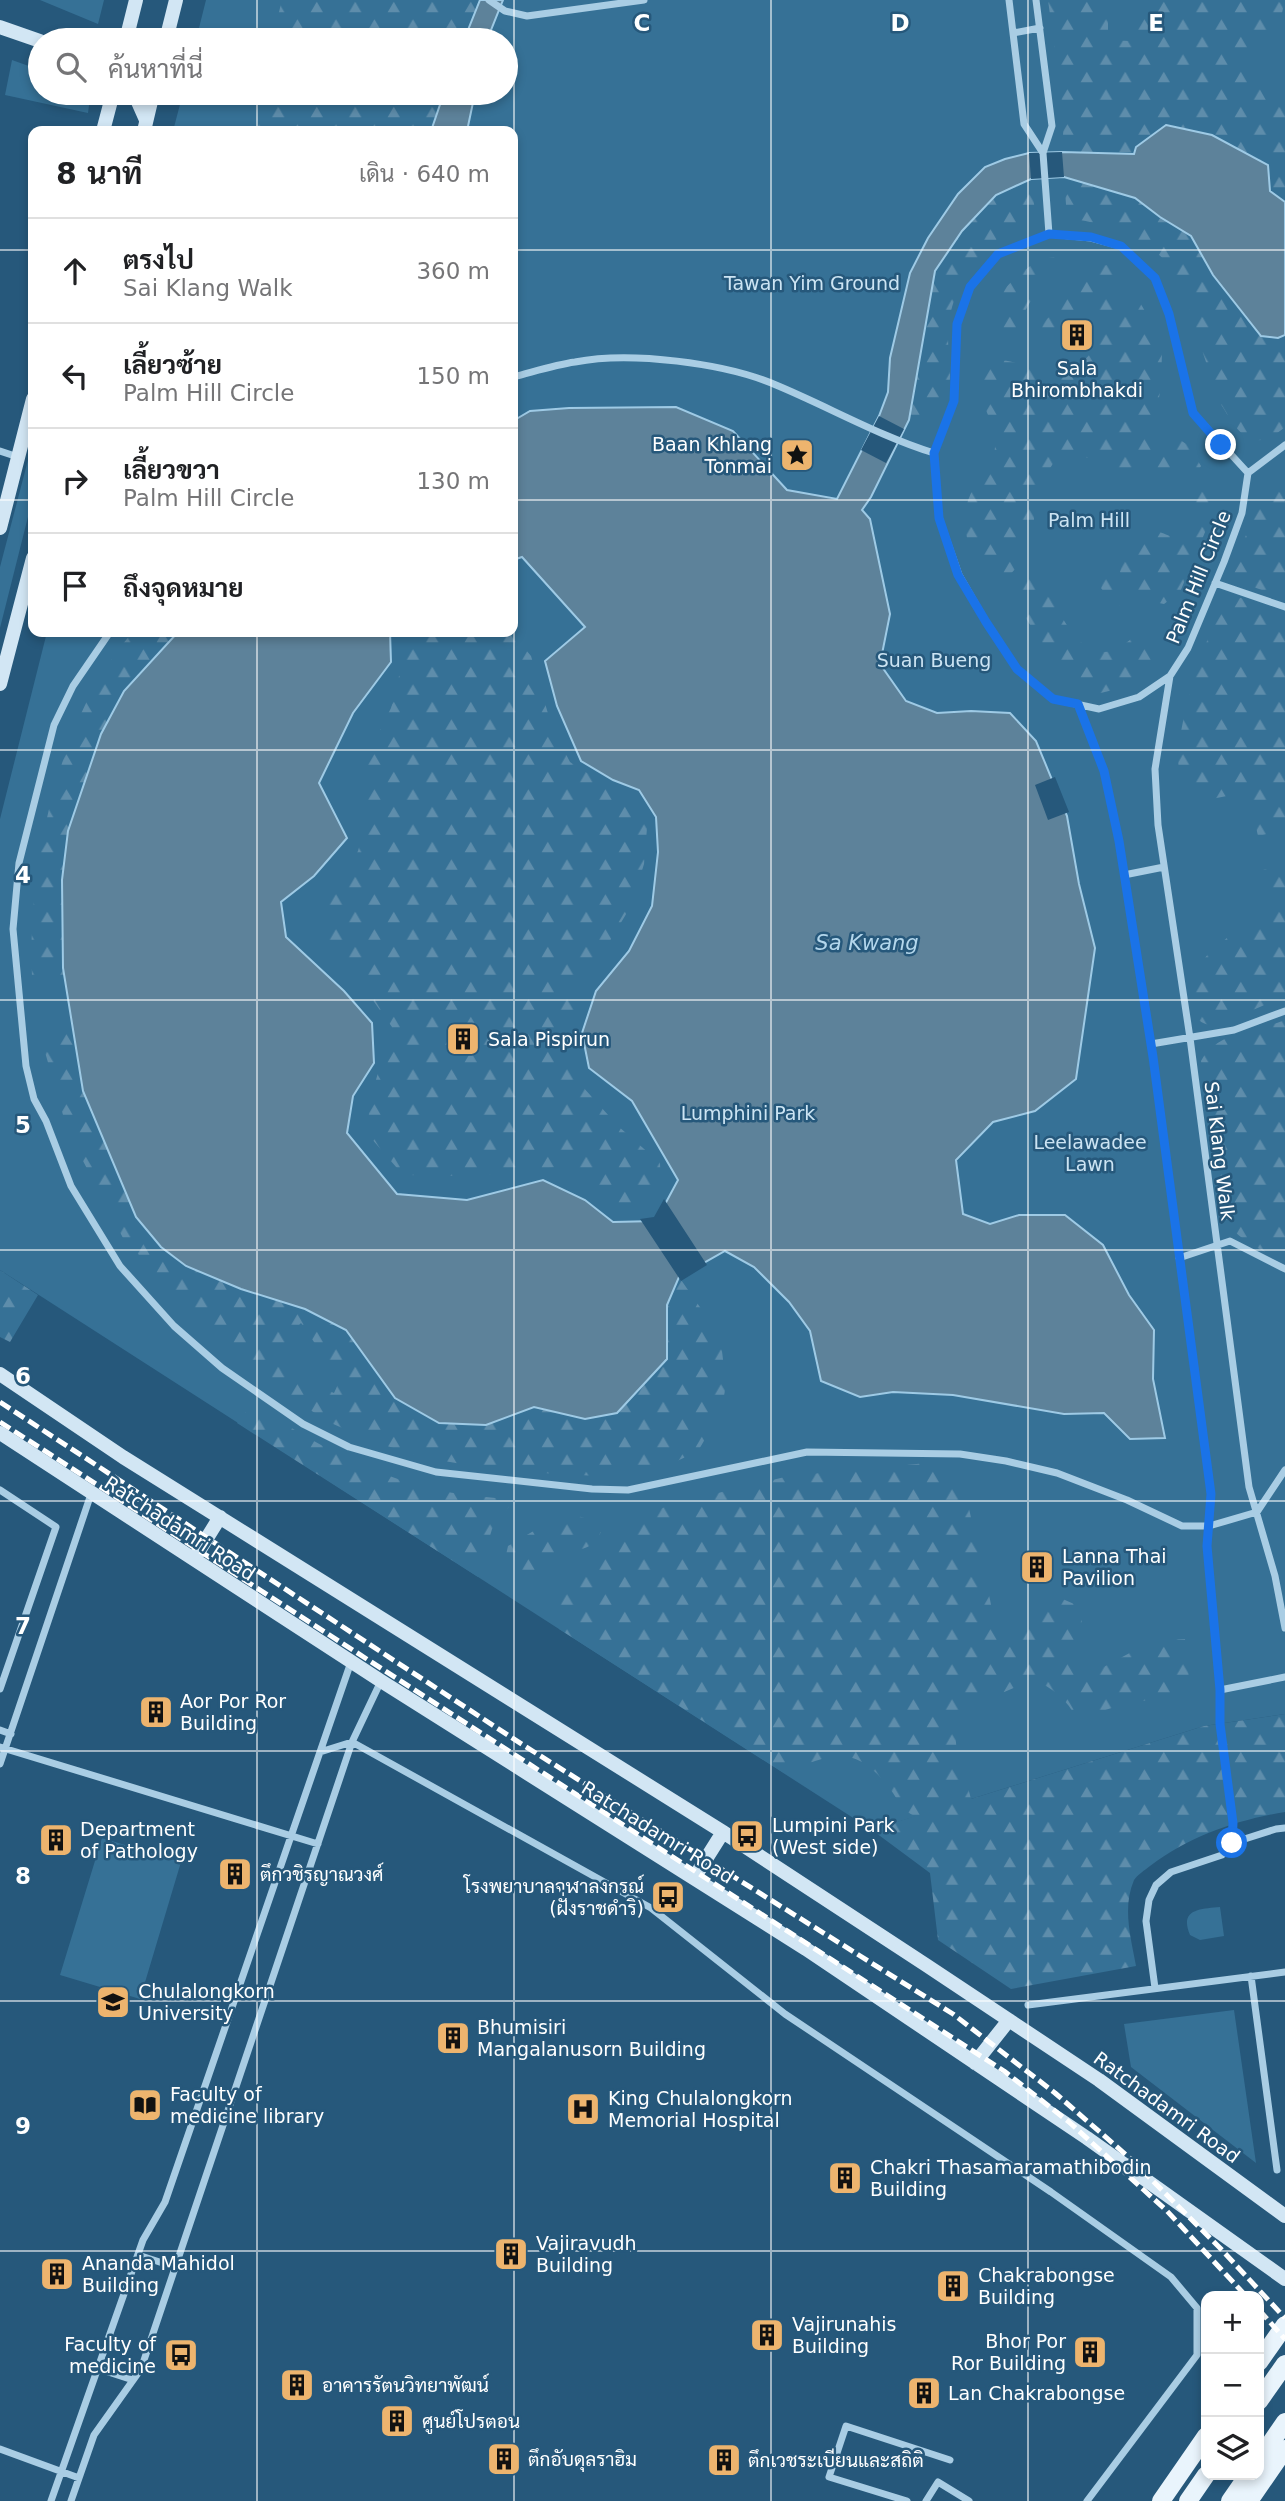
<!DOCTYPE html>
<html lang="th">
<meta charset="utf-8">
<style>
:root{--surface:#fff;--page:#f2f2f2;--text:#202124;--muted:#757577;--line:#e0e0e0}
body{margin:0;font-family:"DejaVu Sans",Sarabun,sans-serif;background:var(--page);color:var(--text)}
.controls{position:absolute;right:21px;bottom:21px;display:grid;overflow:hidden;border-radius:14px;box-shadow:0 4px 10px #0003}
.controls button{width:63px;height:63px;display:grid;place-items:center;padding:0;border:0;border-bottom:2px solid var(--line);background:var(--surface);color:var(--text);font:35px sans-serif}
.stop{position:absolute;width:21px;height:21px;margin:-16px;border:5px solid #1a73e8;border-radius:50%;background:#fff}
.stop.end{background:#1a73e8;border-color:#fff;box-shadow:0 2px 7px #0008}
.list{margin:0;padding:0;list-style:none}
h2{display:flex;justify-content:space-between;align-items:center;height:91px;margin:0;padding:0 28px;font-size:30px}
h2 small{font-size:23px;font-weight:400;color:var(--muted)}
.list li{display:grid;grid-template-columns:46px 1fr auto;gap:21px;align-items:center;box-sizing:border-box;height:105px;padding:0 28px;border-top:2px solid var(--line)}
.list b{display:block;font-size:26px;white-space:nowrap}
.list p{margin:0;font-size:23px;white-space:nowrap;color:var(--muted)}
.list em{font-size:23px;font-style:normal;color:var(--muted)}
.icon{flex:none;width:38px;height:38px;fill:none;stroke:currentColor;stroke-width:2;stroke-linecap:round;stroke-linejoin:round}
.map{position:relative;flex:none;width:1285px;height:2501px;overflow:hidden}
.search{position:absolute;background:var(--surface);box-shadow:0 4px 10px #0003;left:28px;top:28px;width:490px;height:77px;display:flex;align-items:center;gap:18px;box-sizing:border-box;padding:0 24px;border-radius:38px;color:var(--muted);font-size:26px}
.panel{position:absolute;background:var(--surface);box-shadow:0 4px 10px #0003;left:28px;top:126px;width:490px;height:511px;border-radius:14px}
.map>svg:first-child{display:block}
.green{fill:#367196}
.forest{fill:url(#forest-firs);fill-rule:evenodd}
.water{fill:#5d829a;stroke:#9ecae5;stroke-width:2}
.pier{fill:#26587b}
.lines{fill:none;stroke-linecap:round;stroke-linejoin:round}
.street{stroke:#a9cde4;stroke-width:7}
.secondary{stroke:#d2e6f4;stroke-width:14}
.primary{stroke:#e9f4fc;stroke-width:18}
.rail{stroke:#fff;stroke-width:5;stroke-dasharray:12 5;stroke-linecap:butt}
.route{stroke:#1a73e8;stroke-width:9}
.grid{fill:none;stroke:#fff;stroke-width:2;stroke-opacity:0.55}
.labels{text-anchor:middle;stroke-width:5;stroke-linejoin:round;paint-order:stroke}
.park-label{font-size:19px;fill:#cce4f3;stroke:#26587b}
.poi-label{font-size:19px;fill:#fff;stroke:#26587b;text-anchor:start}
.street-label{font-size:19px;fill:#fff;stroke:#26587b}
.water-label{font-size:21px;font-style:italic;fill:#b4d7ec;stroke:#26587b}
.grid-label{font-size:23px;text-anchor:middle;font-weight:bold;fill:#fff;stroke:#26587b;stroke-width:5;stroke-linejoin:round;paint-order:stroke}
</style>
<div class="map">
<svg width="1285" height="2501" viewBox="0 0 1285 2501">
<defs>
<pattern id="forest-firs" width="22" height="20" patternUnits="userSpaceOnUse" patternTransform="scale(1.75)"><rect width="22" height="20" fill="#367196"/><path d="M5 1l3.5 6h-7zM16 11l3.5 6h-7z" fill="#5e8dab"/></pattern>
</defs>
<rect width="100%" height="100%" fill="#26587b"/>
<path class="green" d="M40 0H104L98 24Z
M206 0H1285V1714L1204 1726 872 1830 0 1270V819L47 632H513V131H173L183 93H506V40H196Z
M12 60 40 70V93H86L90 98 88 113 5 95Z
M33 441V497L0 628V567Z
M102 1838 181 1862 140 1999 60 1975Z
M1220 1907 1224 1936 1200 1940 1190 1935C1179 1909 1200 1909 1220 1907Z
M1234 2010 1256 2163 1131 2067 1124 2024Z"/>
<path class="forest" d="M282 0H480L464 40H272Z
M1048 0H1117L1108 14V40L1130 41 1154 0H1285L1281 17 1248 68 1266 100H1285V202L1270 191 1268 165 1243 154H1135L1062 152 1064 118Z
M259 93H444L431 131H249Z
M1064 177 1135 198 1160 217 1191 236 1213 275 1278 338 1285 335V427C1255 453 1240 437 1224 409 1219 401 1213 393 1211 385 1208 377 1208 367 1205 359 1197 335 1186 287 1171 268 1147 236 1105 223 1067 218Z
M1031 179 1036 220C989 230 950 284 948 332 947 363 958 386 937 415 928 426 918 429 904 429L909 420 935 271 962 231 996 194Z
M1054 257 1061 258 1064 266 1038 288 1020 320 1023 333 1019 339C1010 339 1004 338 999 331L1001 321 1007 316 1008 303 1000 298 1002 291C1018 276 1031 260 1054 257Z
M1107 265H1111L1114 273 1107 287 1110 298 1127 305 1138 299 1150 320 1162 351 1161 387 1156 413 1146 421 1145 438 1152 445 1175 437 1188 445 1201 466 1197 473 1165 469 1138 473 1123 477 1107 472 1092 459 1074 454 1058 456 1037 488 1033 529 1016 568 1007 578 996 580C968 556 955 523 973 489 981 474 994 465 995 447 996 424 983 410 980 390 979 383 980 375 981 368 1019 341 1038 398 1082 362 1091 355 1097 345 1097 334 1098 321 1088 315 1079 309L1060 313 1054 308 1056 294 1086 282 1099 266Z
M1049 317 1055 318 1059 323 1054 342 1047 348 1042 345C1040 334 1040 325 1049 317Z
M1285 470V598L1239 582 1234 576C1236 547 1265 493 1285 470Z
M1198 485 1209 487 1214 496 1213 513 1180 592 1164 604C1137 599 1134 596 1120 572 1124 556 1132 530 1153 531 1158 531 1165 534 1170 536L1184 529 1194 517V491Z
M1030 575C1035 580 1041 585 1046 591 1061 612 1078 659 1111 651 1124 648 1131 635 1145 633L1154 640 1158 651C1148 676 1117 693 1091 694 1070 680 1013 615 1017 588 1018 585 1020 582 1022 578Z
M1104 577 1120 580 1123 597 1119 606 1112 609 1108 607 1109 599 1101 588Z
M1231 597 1241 598 1285 614V830L1258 836 1248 792 1206 800C1195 791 1182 783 1179 768 1172 741 1209 615 1231 597Z
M133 632H178L124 691 101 734 68 832 62 880 64 976C55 985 43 980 32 976 27 868 59 713 133 632Z
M410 632H511L531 656 552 727 570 762 608 786 648 816 644 864 631 906 579 992 572 1035 582 1086 618 1126 660 1163 661 1191 636 1213 618 1208 558 1167 473 1176 403 1175 371 1138 368 1106 392 1027 367 992 323 949 325 908 358 851 367 817 361 768 391 708Z
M1285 866V996L1216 1026C1204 1025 1195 1021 1192 1008 1187 987 1195 968 1210 952 1218 944 1227 940 1234 930L1273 922 1263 870Z
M1285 1020V1261C1262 1251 1233 1237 1221 1215L1201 1061C1217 1031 1256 1032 1285 1020Z
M73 1031 83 1091 136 1217 241 1289 305 1309 346 1330 395 1398 486 1425 534 1407 585 1419 667 1359V1305L679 1277 711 1323 722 1351 726 1385 721 1412 698 1451 673 1463 598 1476 524 1472 468 1465 426 1458 374 1442 331 1423 270 1385 232 1354 123 1238 82 1159 63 1115 43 1045 55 1034ZM301 1323 340 1380 334 1393C314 1385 277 1367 287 1340 289 1335 297 1327 301 1323Z
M0 1270 38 1295 10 1342 0 1337Z
M253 1403C309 1441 366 1473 433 1489 459 1495 487 1497 514 1500L492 1529 478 1577 237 1423Z
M927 1463C933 1465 943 1466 948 1469 967 1482 972 1523 976 1544 983 1574 993 1602 995 1633 1024 1626 1037 1619 1058 1597L1081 1607 1082 1631 1077 1652 1085 1666 1098 1670 1152 1641 1185 1639 1190 1687 1169 1696 1121 1705 1077 1719C1067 1699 1053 1689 1034 1679 1008 1691 958 1706 956 1740 955 1752 968 1785 971 1799L1204 1726 1285 1714V1812C1237 1820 1190 1836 1150 1866 1145 1870 1137 1875 1134 1880 1122 1908 1131 1938 1136 1966L1011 1989 938 1940 930 1873 872 1830 915 1816C904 1812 899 1802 893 1793 857 1743 835 1752 784 1773L559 1629 558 1613 564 1590 615 1532 637 1517 676 1503 789 1476Z
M578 1516 591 1520 601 1532C590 1553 582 1545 567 1556 562 1559 560 1565 555 1568 541 1578 518 1578 502 1573L508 1546 554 1519Z"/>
<path class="water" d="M480 0H503L487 40H464Z
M444 93H475L467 131H431Z
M1166 125 1212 135 1268 165 1270 191 1285 202V335L1278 338 1261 336 1213 275 1191 236 1160 217 1135 198 1064 177 1031 179 996 195 962 231 935 271 909 420 871 497 862 510 870 519 890 614 880 664 906 701 937 713 971 711 1010 713 1036 741 1067 816 1079 884 1095 948 1076 1079 1035 1111 993 1122 956 1160 963 1214 990 1224 1019 1215H1065L1103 1245 1129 1295 1154 1330 1153 1379 1165 1438 1130 1439 1104 1413 1064 1414 953 1395 893 1392 860 1397 821 1381 810 1331 789 1302 754 1267 725 1251 679 1277 667 1305V1359L617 1413 585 1419 534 1407 486 1425 439 1423 395 1398 346 1330 305 1309 241 1289 186 1266 161 1247 136 1217 83 1091 63 968 62 880 68 831 101 734 124 691 178 632H390L391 662 353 713 319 783 347 838 314 876 281 902 286 937 344 991 372 1023 374 1063 353 1096 347 1133 397 1194 467 1200 543 1180 585 1200 613 1222 656 1221 678 1180 632 1101 589 1068 582 1033 596 991 629 951 652 906 658 852 656 817 639 790 613 780 581 761 557 706 545 661 585 627 522 557 513 560V421L530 411 569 408 676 407 733 431 787 490 837 499 879 416 888 392 890 358 910 273 928 238 958 194 985 167 1005 159 1029 153 1062 152 1134 154 1136 147Z"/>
<path class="pier" d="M1062 152 1064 177 1031 179 1029 153Z
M879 416 904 429 886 463 861 450Z
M1055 777 1069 812 1048 820 1035 785Z
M664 1199 707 1265 681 1281 640 1219 654 1217Z"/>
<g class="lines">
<path class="street" d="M489 0 505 11 527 16 644 0
M1009 0 1024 124 1043 153
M1036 0 1052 126 1043 153 1049 234
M1013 33 1040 28
M513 377C533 372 554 365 575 362 630 351 725 363 776 385 829 407 879 436 934 453
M0 451 18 457
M1248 473 1193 413 1169 314 1155 278 1121 246 1091 238 1049 234 998 254 970 287 957 324 954 401 934 453 939 518 959 575 986 622 1017 669 1053 699 1099 709 1139 697 1170 676 1188 648 1224 562 1242 513 1248 473 1285 445
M1215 583 1285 607
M110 632 73 686 54 725 19 863 13 929 26 1066 34 1099 46 1121 71 1186 120 1266 174 1326 222 1368 303 1424 349 1447 436 1472 592 1489 628 1490 807 1452 960 1454 1006 1461 1057 1473 1127 1500 1182 1526H1209L1257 1512 1285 1470
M1170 676 1155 769 1158 825 1190 1038 1249 1487 1275 1576 1285 1628
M1078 704 1104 771 1119 841 1153 1057 1211 1494 1207 1546 1220 1690V1724L1233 1823 1232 1843 1222 1855 1171 1872 1156 1885 1149 1900 1146 1921 1155 1988
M1124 875 1164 867
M1151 1044 1234 1030 1285 1011
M1179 1258 1230 1241 1285 1269
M0 1490 56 1527 0 1689
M1220 1690 1285 1677
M0 1730 11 1734
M0 1747 318 1844
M320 1752 352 1742 651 1908 785 2014 1051 2192 1171 2277 1197 2308V2355L1087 2501
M0 1764 91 1494
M1232 1843 1276 1829 1285 1828
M1251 1976 1277 2170
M1028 2005 1285 1972
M138 2255 175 2267
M99 2369 133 2380
M0 2449 79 2478
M51 2501 143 2240 165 2202 351 1662
M71 2501 94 2435 141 2369 352 1742 381 1681
M907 2501 829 2477 846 2426 950 2460
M926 2501 938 2482 969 2501"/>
<path class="secondary" d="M0 27 40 41
M126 40 136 0
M166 40 176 0
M134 93 146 120
M103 131 113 93
M144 131 153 93
M0 528 33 399
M0 684 33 558
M0 1374 123 1457 723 1832 926 1965 1099 2080 1285 2216
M0 1433 381 1681 806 1949 1087 2138 1285 2279
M194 1559 220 1517
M694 1878 723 1832
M975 2063 1009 2020"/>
<path class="primary" d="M1259 2362 1285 2325
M1259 2401 1285 2364
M1259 2460 1285 2422
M1161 2501 1206 2436
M1188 2501 1206 2475
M1230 2501 1248 2475
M1249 2501 1285 2449"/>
<path class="rail" d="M0 1402 523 1745 953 2014 1055 2093 1132 2160 1220 2248 1285 2318
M0 1422 1004 2071 1069 2122 1167 2211 1246 2296
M1259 2310 1285 2339"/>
</g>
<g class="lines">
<path class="route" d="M1221 445 1193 413 1169 314 1155 278 1121 246 1091 237 1049 234 998 254 970 287 957 324 954 401 934 453 939 518 958 575 986 622 1017 669 1053 699 1078 704 1104 771 1119 841 1153 1057 1211 1494 1207 1546 1220 1690V1724L1233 1823 1232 1843"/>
</g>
<path class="grid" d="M257 0V40M514 0V2501M771 0V2501M1028 0V2501M257 93V131M0 250H33M513 250H1285M0 500H33M513 500H1285M257 632V2501M0 750H1285M0 1000H1285M0 1250H1285M0 1501H1285M0 1751H1285M0 2001H1285M0 2251H1285"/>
<defs>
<g id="building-square" transform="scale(1.75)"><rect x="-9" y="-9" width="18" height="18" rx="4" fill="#edb46e" stroke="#26587b"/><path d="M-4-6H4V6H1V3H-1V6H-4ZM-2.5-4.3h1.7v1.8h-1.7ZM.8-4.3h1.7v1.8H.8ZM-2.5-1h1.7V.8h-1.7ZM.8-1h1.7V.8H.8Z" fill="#111"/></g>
<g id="sight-square" transform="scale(1.75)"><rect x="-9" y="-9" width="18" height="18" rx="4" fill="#edb46e" stroke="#26587b"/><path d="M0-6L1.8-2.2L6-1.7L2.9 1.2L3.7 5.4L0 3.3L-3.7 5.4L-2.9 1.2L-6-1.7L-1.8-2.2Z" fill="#111"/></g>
<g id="bus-square" transform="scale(1.75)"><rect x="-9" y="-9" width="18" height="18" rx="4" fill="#edb46e" stroke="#26587b"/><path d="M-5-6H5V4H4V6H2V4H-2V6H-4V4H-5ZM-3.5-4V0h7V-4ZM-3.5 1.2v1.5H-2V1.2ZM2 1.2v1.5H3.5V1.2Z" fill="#111"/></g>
<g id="university-square" transform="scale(1.75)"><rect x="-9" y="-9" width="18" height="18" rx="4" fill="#edb46e" stroke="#26587b"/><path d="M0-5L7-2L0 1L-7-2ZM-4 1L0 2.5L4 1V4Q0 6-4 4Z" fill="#111"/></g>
<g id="library-square" transform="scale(1.75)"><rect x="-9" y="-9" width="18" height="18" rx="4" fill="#edb46e" stroke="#26587b"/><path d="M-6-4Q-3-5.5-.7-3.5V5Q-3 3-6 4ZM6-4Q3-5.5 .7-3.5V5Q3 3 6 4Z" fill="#111"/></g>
<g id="hospital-square" transform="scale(1.75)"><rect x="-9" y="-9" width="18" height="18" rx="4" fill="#edb46e" stroke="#26587b"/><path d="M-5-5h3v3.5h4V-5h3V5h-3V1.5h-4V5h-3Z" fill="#111"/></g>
</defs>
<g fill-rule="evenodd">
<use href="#building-square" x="1077" y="335"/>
<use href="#sight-square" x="797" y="455"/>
<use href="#building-square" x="463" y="1039"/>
<use href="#building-square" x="1037" y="1567"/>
<use href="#building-square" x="156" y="1712"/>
<use href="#bus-square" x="747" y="1836"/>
<use href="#building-square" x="56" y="1840"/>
<use href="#building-square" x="235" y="1874"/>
<use href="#bus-square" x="668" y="1897"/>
<use href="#university-square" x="113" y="2002"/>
<use href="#building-square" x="453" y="2038"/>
<use href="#library-square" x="145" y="2105"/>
<use href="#hospital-square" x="583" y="2109"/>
<use href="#building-square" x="845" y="2178"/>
<use href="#building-square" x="511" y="2254"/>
<use href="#building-square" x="57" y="2274"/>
<use href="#building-square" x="953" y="2286"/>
<use href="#building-square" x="767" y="2335"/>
<use href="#building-square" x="1090" y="2352"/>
<use href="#bus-square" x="181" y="2355"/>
<use href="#building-square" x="297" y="2385"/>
<use href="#building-square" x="924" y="2393"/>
<use href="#building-square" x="397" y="2421"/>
<use href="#building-square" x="504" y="2459"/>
<use href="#building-square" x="724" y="2460"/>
</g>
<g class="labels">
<g class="park-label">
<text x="812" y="290">Tawan Yim Ground</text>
<text x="1089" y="527">Palm Hill</text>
<text x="934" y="667">Suan Bueng</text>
<text x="748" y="1120">Lumphini Park</text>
<text x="1090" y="1149">Leelawadee<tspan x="1090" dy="22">Lawn</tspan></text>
</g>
<g class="poi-label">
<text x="1077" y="375" text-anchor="middle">Sala<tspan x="1077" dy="22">Bhirombhakdi</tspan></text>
<text x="772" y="451" text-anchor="end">Baan Khlang<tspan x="772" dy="22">Tonmai</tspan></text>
<text x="488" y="1046">Sala Pispirun</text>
<text x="1062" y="1563">Lanna Thai<tspan x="1062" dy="22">Pavilion</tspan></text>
<text x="180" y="1708">Aor Por Ror<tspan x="180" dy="22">Building</tspan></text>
<text x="772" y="1832">Lumpini Park<tspan x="772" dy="22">(West side)</tspan></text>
<text x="80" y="1836">Department<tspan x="80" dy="22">of Pathology</tspan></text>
<text x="260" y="1881">ตึกวชิรญาณวงศ์</text>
<text x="644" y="1893" text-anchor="end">โรงพยาบาลจุฬาลงกรณ์<tspan x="644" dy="22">(ฝั่งราชดำริ)</tspan></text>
<text x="138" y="1998">Chulalongkorn<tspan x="138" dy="22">University</tspan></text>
<text x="477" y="2034">Bhumisiri<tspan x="477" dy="22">Mangalanusorn Building</tspan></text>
<text x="170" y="2101">Faculty of<tspan x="170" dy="22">medicine library</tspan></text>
<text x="608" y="2105">King Chulalongkorn<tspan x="608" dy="22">Memorial Hospital</tspan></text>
<text x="870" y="2174">Chakri Thasamaramathibodin<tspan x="870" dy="22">Building</tspan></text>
<text x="536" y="2250">Vajiravudh<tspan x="536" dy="22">Building</tspan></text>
<text x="82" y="2270">Ananda Mahidol<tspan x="82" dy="22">Building</tspan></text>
<text x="978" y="2282">Chakrabongse<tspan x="978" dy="22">Building</tspan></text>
<text x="792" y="2331">Vajirunahis<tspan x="792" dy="22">Building</tspan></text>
<text x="1066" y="2348" text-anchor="end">Bhor Por<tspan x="1066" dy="22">Ror Building</tspan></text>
<text x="156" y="2351" text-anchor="end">Faculty of<tspan x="156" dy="22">medicine</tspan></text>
<text x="322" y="2392">อาคารรัตนวิทยาพัฒน์</text>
<text x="948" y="2400">Lan Chakrabongse</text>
<text x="422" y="2428">ศูนย์โปรตอน</text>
<text x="528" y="2466">ตึกอับดุลราฮิม</text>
<text x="748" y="2467">ตึกเวชระเบียนและสถิติ</text>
</g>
<g class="street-label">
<text transform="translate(1198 577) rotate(-68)" y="7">Palm Hill Circle</text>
<text transform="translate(1220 1151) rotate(83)" y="7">Sai Klang Walk</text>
<text transform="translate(180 1528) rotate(33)" y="7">Ratchadamri Road</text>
<text transform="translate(658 1832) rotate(32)" y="7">Ratchadamri Road</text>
<text transform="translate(1167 2107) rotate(36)" y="7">Ratchadamri Road</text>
</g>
<g class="water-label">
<text x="867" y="950">Sa Kwang</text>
</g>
</g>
<g class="grid-label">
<text x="642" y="31">C</text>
<text x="900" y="31">D</text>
<text x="1156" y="31">E</text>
<text x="23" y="883">4</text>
<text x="23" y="1133">5</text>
<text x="23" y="1384">6</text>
<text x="23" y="1634">7</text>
<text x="23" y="1884">8</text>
<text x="23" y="2134">9</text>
</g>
</svg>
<div class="controls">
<button>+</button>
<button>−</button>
<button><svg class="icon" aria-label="layers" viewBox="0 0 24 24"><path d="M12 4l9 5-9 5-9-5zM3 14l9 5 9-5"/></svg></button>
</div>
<div class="stop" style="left:1232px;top:1843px"></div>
<div class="stop end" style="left:1221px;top:445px"></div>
<div class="search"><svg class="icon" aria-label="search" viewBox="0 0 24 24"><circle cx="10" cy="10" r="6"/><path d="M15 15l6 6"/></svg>ค้นหาที่นี่</div>
<section class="panel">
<h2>8 นาที<small>เดิน · 640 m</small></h2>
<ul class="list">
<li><svg class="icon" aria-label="ahead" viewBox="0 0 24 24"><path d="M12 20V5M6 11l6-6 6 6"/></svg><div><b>ตรงไป</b><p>Sai Klang Walk</p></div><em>360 m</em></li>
<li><svg class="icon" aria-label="left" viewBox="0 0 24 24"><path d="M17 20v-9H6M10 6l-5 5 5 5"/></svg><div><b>เลี้ยวซ้าย</b><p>Palm Hill Circle</p></div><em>150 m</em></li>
<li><svg class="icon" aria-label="right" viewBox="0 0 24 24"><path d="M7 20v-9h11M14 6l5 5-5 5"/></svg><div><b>เลี้ยวขวา</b><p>Palm Hill Circle</p></div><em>130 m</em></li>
<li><svg class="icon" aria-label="arrive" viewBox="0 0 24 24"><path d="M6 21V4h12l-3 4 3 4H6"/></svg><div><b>ถึงจุดหมาย</b></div></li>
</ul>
</section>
</div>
